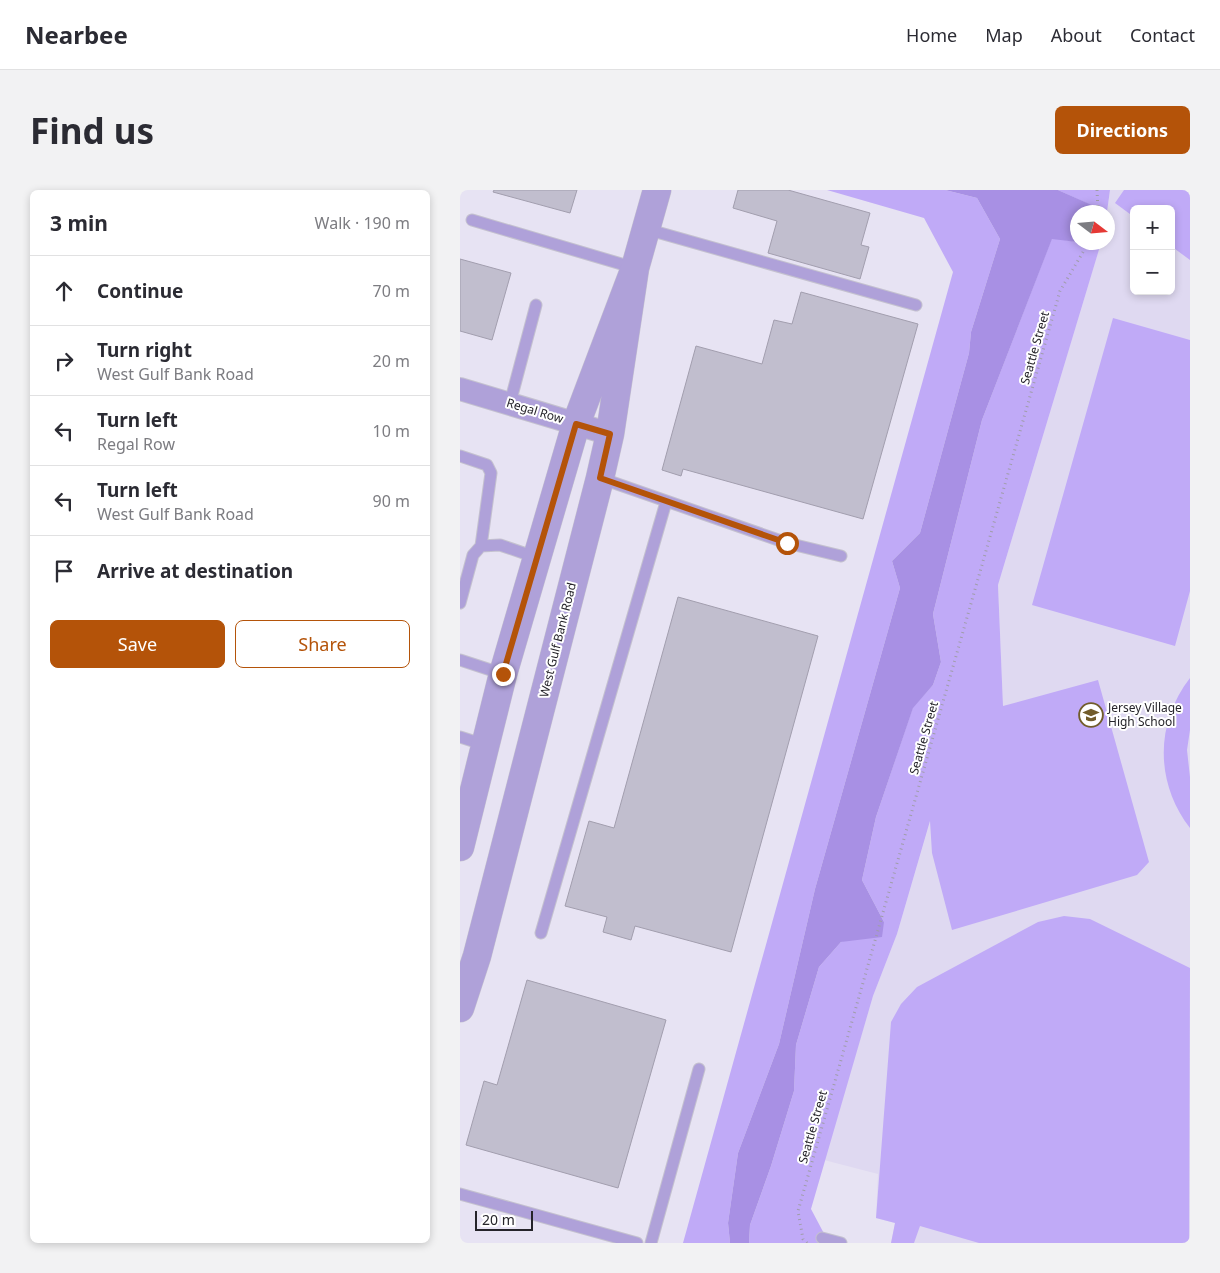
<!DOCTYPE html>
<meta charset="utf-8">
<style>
:root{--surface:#fff;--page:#f2f2f3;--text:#2b2b33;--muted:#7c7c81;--line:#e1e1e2;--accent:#b45309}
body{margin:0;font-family:"Noto Sans",sans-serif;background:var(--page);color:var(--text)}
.controls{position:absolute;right:15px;top:15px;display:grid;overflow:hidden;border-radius:8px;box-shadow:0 2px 8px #0003}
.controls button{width:45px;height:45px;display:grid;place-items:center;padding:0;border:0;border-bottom:1px solid var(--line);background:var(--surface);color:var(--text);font:25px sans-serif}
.compass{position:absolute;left:610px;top:15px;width:45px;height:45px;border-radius:50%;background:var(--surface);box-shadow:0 2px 8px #0003;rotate:106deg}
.scale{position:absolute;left:15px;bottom:12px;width:58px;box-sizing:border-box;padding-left:5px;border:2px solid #25242a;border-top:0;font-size:14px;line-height:18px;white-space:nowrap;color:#25242a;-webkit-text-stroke:4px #fff;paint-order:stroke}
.stop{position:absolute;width:15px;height:15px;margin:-11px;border:4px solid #b45309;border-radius:50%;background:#fff}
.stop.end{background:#b45309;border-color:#fff;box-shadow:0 1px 5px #0008}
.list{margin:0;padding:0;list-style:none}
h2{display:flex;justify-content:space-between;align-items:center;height:65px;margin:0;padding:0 20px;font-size:21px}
h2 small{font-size:16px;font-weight:400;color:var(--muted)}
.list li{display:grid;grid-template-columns:32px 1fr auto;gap:15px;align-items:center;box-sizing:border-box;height:70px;padding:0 20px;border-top:1px solid var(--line)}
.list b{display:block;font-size:19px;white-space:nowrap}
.list p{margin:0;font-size:16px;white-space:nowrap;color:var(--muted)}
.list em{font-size:16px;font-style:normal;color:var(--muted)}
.actions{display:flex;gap:10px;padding:15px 20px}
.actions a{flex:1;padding:11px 0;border:1px solid var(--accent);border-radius:8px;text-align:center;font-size:18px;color:var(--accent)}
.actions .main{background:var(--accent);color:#fff}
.icon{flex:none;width:28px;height:28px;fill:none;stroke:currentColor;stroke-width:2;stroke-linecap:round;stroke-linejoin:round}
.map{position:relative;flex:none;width:730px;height:1053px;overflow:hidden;border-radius:8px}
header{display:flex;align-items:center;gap:30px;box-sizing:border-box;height:70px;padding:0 25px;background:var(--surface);border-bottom:1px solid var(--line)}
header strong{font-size:24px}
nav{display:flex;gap:28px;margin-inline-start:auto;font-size:18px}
.intro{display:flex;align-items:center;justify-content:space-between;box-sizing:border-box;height:120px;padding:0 30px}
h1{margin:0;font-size:35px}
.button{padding:12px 22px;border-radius:8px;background:var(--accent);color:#fff;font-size:18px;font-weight:700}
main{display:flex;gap:30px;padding:0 30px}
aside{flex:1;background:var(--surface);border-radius:8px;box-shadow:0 2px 8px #0003}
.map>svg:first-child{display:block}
.built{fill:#dfd9f1;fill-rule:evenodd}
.green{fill:#c0aaf7}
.forest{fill:#a890e4}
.building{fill:#c1bece;stroke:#a29eae}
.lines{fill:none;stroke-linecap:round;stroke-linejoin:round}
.service-casing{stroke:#c4c1cf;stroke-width:13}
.minor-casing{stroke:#c4c1cf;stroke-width:24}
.tertiary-casing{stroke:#c4c1cf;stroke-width:29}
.path{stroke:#a09daa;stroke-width:3;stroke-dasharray:1 4;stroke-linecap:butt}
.service{stroke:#afa1d9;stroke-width:11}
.minor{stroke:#afa1d9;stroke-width:22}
.tertiary{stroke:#afa1d9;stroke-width:28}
.route{stroke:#b45309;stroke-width:6}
.labels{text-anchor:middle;stroke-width:4;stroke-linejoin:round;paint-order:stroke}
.street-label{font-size:12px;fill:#25242a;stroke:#fff}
.poi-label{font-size:12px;fill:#25242a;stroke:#fff;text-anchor:start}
</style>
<header>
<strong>Nearbee</strong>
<nav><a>Home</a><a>Map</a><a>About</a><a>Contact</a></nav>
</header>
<div class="intro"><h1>Find us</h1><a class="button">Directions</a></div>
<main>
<aside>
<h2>3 min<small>Walk · 190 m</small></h2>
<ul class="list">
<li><svg class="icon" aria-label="ahead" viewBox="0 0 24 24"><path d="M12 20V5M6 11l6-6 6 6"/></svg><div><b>Continue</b></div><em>70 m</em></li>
<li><svg class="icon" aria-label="right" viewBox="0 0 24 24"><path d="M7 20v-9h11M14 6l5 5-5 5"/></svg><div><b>Turn right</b><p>West Gulf Bank Road</p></div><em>20 m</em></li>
<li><svg class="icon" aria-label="left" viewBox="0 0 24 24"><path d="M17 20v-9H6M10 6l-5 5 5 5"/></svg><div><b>Turn left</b><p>Regal Row</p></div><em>10 m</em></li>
<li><svg class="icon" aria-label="left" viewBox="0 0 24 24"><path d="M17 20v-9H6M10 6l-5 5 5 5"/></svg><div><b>Turn left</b><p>West Gulf Bank Road</p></div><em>90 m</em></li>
<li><svg class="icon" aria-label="arrive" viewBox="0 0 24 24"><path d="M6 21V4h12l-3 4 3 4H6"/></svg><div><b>Arrive at destination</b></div></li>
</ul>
<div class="actions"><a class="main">Save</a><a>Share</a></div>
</aside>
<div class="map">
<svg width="730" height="1053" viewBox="0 0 730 1053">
<rect width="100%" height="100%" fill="#e7e3f3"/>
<path class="built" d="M650 0H730V1053H431L435 1033 416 1028 418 984 364 970 413 806 437 744 479 601 543 516 538 395 641 53 648 52 647 22ZM674 19H711V101H674Z"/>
<path class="green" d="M367 0H485L517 8 540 49 511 142 509 163 460 343 432 371 440 398 355 699 319 854 278 963 268 1033 270 1053H223L493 82 464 28Z
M598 0H650L647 22H633V16Z
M664 0H730V70L711 56V19H674V27L655 13Z
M592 48 618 52 641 53 538 395 543 516 638 490 689 672 677 685 492 740 472 663 470 631 437 744 413 806 351 1019 369 1053H289L290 1035 311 976 334 901 336 855 359 777 381 752 424 732 402 690 416 627 453 517 473 495 481 472 473 424 522 230Z
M653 128 730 150V401L715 456 572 415Z
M730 488V540L727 560 730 587V638C695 593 695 533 730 488Z
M604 726 630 729 730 778 729 1053H519L460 1036 454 1053H431L435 1033 416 1028 431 832 441 814 457 797 578 732Z"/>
<path class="forest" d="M485 0H598L634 16 633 22H618L617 52 592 49 522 230 473 424 481 472 473 495 453 518 416 627 402 690 424 732 422 747 381 752 359 777 336 855 334 901 311 976 290 1035 289 1053H270L268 1033 278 963 319 854 355 699 440 398 432 371 460 343 509 163 511 142 540 49 517 8Z"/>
<path class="building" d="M34 0H117L110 23 33 2Z
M278 0H328L410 23 401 55 409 57 400 89 308 63 317 31 273 18Z
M0 69 51 83 32 150 0 141Z
M341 102 458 134 403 329 223 279 221 286 202 280 236 156 302 174 314 130 332 134Z
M218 407 358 446 271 762 175 736 171 750 143 742 147 727 105 716 129 631 154 638Z
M67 790 206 830 158 998 6 955 24 891 37 895Z"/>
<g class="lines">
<g class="service-casing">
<path id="service" d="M12 30 175 78
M186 39 456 115
M50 213 76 115
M0 266 27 275 31 283 21 356
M140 288 327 353 381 366
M0 413 13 365 21 356 40 355 78 368
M0 470 43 484
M0 547 25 555
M81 743 206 312
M0 1004 177 1053
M362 1048 381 1053
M191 1053 239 879"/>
</g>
<g class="minor-casing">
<path id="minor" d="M0 199 150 244"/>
</g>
<g class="tertiary-casing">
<path id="tertiary" d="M0 657 43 484 116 234 175 78 197 0
M0 818 17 766 140 288 150 244 175 78"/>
</g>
<path class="path" d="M637 0 638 22
M347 1053 343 1049 338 1021 600 101 629 52"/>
<use href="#service" class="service"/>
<use href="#minor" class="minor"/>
<use href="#tertiary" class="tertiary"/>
</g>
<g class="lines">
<path class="route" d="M43 484 116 234 150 244 140 288 327 353"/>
</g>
<defs>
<g id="school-ring" transform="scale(1.25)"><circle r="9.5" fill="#fff" stroke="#715c2b" stroke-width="1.5"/><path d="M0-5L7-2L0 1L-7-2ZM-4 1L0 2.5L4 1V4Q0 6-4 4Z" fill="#715c2b"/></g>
</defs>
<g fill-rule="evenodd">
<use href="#school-ring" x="631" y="525"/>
</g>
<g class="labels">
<g class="street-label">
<text transform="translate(575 158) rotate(-74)" y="4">Seattle Street</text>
<text transform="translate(75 221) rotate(17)" y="4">Regal Row</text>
<text transform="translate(98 450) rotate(-76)" y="4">West Gulf Bank Road</text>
<text transform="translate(464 548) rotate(-74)" y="4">Seattle Street</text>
<text transform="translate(353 937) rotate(-74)" y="4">Seattle Street</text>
</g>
<g class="poi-label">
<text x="648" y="522">Jersey Village<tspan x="648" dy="14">High School</tspan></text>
</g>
</g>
</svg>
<div class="controls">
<button>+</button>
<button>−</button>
</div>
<svg class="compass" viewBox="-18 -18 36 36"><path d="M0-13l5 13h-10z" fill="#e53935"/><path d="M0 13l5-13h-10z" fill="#7c7c81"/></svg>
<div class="scale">20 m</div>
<div class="stop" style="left:327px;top:353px"></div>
<div class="stop end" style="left:43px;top:484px"></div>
</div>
</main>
